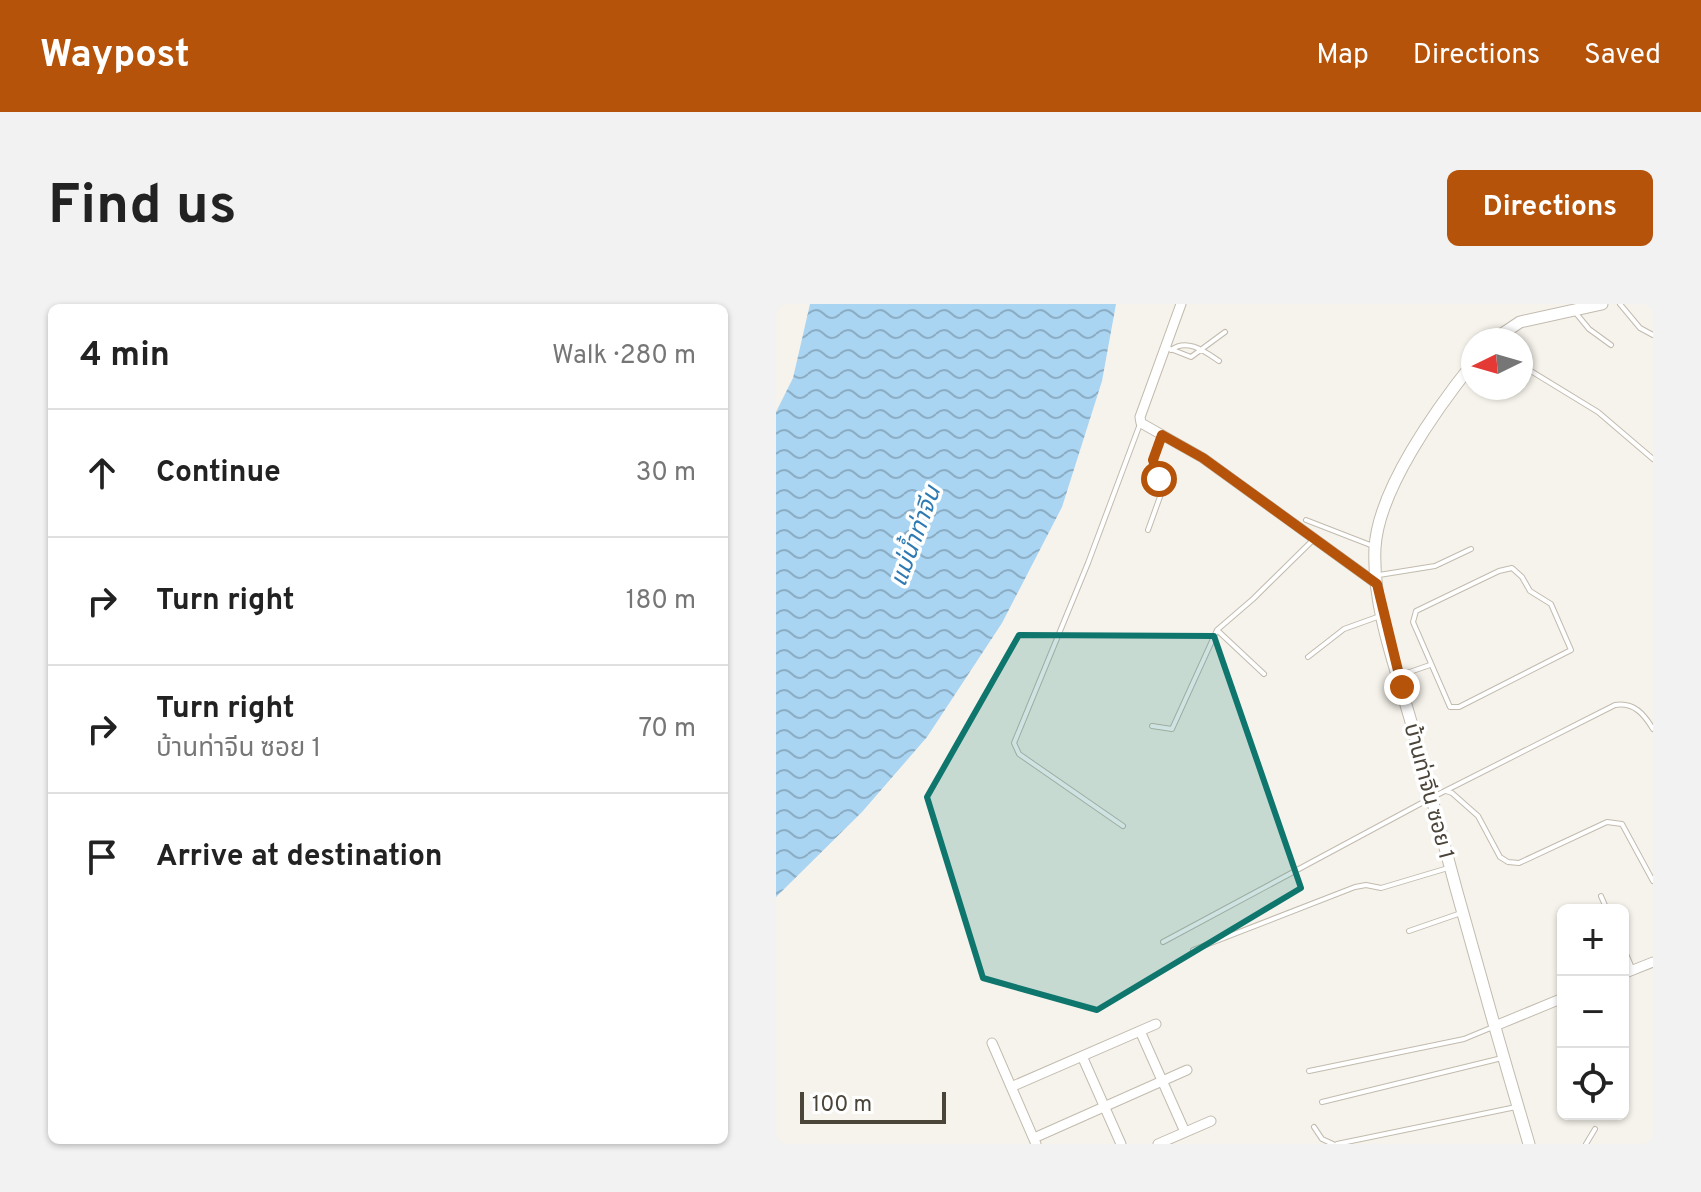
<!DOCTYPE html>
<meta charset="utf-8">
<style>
:root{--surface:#fff;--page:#f2f2f2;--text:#222;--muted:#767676;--line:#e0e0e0;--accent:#b45309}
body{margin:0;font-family:Overpass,"Noto Sans Thai",sans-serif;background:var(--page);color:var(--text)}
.controls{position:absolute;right:24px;bottom:24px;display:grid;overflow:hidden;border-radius:12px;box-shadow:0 2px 6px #0004}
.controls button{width:72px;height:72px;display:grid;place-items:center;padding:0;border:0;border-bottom:2px solid var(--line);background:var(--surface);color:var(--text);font:40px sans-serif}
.compass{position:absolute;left:685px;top:24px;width:72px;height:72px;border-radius:50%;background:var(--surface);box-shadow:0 2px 6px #0004;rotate:265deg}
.scale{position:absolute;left:24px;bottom:20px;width:146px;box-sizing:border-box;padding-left:8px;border:4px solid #4b4439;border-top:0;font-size:22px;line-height:28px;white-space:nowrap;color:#4b4439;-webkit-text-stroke:6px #fff;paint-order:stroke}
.stop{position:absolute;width:24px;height:24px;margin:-18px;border:6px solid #b45309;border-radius:50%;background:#fff}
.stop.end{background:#b45309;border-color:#fff;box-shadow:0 2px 8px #0008}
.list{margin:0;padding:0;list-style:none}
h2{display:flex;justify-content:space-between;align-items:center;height:104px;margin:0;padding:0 32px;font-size:34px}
h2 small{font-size:26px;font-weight:400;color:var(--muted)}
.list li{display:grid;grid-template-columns:52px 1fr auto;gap:24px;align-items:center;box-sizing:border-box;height:128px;padding:0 32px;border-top:2px solid var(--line)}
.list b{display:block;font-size:30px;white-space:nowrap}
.list p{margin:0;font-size:26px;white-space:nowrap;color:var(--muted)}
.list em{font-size:26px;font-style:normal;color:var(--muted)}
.icon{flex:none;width:44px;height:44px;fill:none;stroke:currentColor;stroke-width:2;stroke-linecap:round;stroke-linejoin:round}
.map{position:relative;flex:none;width:877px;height:840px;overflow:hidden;border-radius:12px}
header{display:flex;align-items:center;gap:48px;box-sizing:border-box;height:112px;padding:0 40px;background:var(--accent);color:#fff}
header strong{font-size:38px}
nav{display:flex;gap:44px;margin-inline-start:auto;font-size:28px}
.intro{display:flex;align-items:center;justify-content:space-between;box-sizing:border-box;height:192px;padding:0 48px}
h1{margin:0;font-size:56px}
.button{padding:20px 36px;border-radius:12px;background:var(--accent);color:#fff;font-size:28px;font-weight:700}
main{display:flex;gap:48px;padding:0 48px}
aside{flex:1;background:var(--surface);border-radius:12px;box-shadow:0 2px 6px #0004}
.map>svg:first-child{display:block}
.water{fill:url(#water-waves)}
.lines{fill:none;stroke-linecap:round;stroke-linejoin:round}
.service-casing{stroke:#c2bbae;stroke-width:6}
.minor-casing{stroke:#c2bbae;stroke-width:11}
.tertiary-casing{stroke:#c2bbae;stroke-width:13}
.service{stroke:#fff;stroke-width:4}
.minor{stroke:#fff;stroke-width:9}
.tertiary{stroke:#fff;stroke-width:11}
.route{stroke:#b45309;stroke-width:10}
.marked{fill:#0f766e;fill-opacity:0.2;stroke:#0f766e;stroke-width:6;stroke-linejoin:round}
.labels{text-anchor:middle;stroke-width:7;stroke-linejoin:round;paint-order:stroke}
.street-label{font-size:22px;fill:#4b4439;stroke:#fff}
.water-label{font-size:24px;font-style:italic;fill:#2e7ab2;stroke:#fff}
</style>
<header>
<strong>Waypost</strong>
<nav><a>Map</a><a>Directions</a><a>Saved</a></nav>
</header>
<div class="intro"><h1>Find us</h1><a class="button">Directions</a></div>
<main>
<aside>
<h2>4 min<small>Walk · 280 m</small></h2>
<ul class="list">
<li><svg class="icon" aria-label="ahead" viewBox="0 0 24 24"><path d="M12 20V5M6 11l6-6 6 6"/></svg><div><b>Continue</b></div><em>30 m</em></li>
<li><svg class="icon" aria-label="right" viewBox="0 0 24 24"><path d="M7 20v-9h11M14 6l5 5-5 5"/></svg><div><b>Turn right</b></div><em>180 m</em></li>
<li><svg class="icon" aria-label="right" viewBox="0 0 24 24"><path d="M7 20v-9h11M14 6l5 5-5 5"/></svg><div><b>Turn right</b><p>บ้านท่าจีน ซอย 1</p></div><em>70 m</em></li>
<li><svg class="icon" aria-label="arrive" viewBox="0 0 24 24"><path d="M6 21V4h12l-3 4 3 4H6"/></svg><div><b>Arrive at destination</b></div></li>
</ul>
</aside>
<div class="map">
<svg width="877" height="840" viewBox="0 0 877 840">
<defs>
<pattern id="water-waves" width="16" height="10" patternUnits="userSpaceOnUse" patternTransform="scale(2)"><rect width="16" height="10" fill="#a9d4f2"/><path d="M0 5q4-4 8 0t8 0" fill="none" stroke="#8caec5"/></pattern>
</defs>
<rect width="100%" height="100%" fill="#f6f3ec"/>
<path class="water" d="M34 0H340L326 77 286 203 226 319 151 433 86 508 0 593V108L17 74Z"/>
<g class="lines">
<g class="service-casing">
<path id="service" d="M844 0 864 24 877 31
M799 8 813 25 835 41
M392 44 415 53 449 28
M395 46C411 34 428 47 443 57
M745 61 822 108 877 155
M530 216 597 242
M372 226 385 190 377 156 386 131
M736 264 746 273 754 287 775 300 795 346 683 403H674L637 318 640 307 723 267Z
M603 271 659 262 695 245
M441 326 488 370
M532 353 568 325 604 312
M625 371 654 361
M376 422 396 425 441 326 477 295 537 236
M670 487 676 489 702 512 724 553 732 558 743 559 831 518 846 520 877 577
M347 522 243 450 238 439 312 259 364 120
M825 592 831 606
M633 627 685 609
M387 638 655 494 839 401C858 398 868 410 877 425
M847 643 856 664
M417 646 579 583 590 581 605 584 672 564
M533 767 688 735 717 723
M546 798 726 754
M538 823 546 835 557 840
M561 840 740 803
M810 840 819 825"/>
</g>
<g class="minor-casing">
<path id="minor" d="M405 0 364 113 365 119 427 154 601 280
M847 670 877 658
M719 722 787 694
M364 727 409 828
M216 739 260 840
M306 752 345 840
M235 783 380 720
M258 834 411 766
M382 840 435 817"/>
</g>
<g class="tertiary-casing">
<path id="tertiary" d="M717 36 744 18 826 0
M697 59C661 104 602 186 599 244 596 307 623 372 639 432 675 569 713 705 753 840"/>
</g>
<use href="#service" class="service"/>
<use href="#minor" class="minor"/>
<use href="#tertiary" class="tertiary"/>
</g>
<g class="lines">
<path class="route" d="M383 175 377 156 386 131 427 154 601 280 626 383"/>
</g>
<path class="marked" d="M243 331 438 332 525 584 321 706 207 674 151 493Z"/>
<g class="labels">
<g class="street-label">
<text transform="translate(654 487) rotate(75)" y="8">บ้านท่าจีน ซอย 1</text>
</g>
<g class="water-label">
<text transform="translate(139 232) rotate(-70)" y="8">แม่น้ำท่าจีน</text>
</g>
</g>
</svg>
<div class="controls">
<button>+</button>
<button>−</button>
<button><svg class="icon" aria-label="locate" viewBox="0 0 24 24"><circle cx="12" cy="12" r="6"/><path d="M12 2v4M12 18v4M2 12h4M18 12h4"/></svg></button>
</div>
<svg class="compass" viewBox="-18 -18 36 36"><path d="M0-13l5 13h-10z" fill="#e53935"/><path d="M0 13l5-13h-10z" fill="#767676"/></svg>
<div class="scale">100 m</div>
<div class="stop" style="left:383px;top:175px"></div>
<div class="stop end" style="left:626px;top:383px"></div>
</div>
</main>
